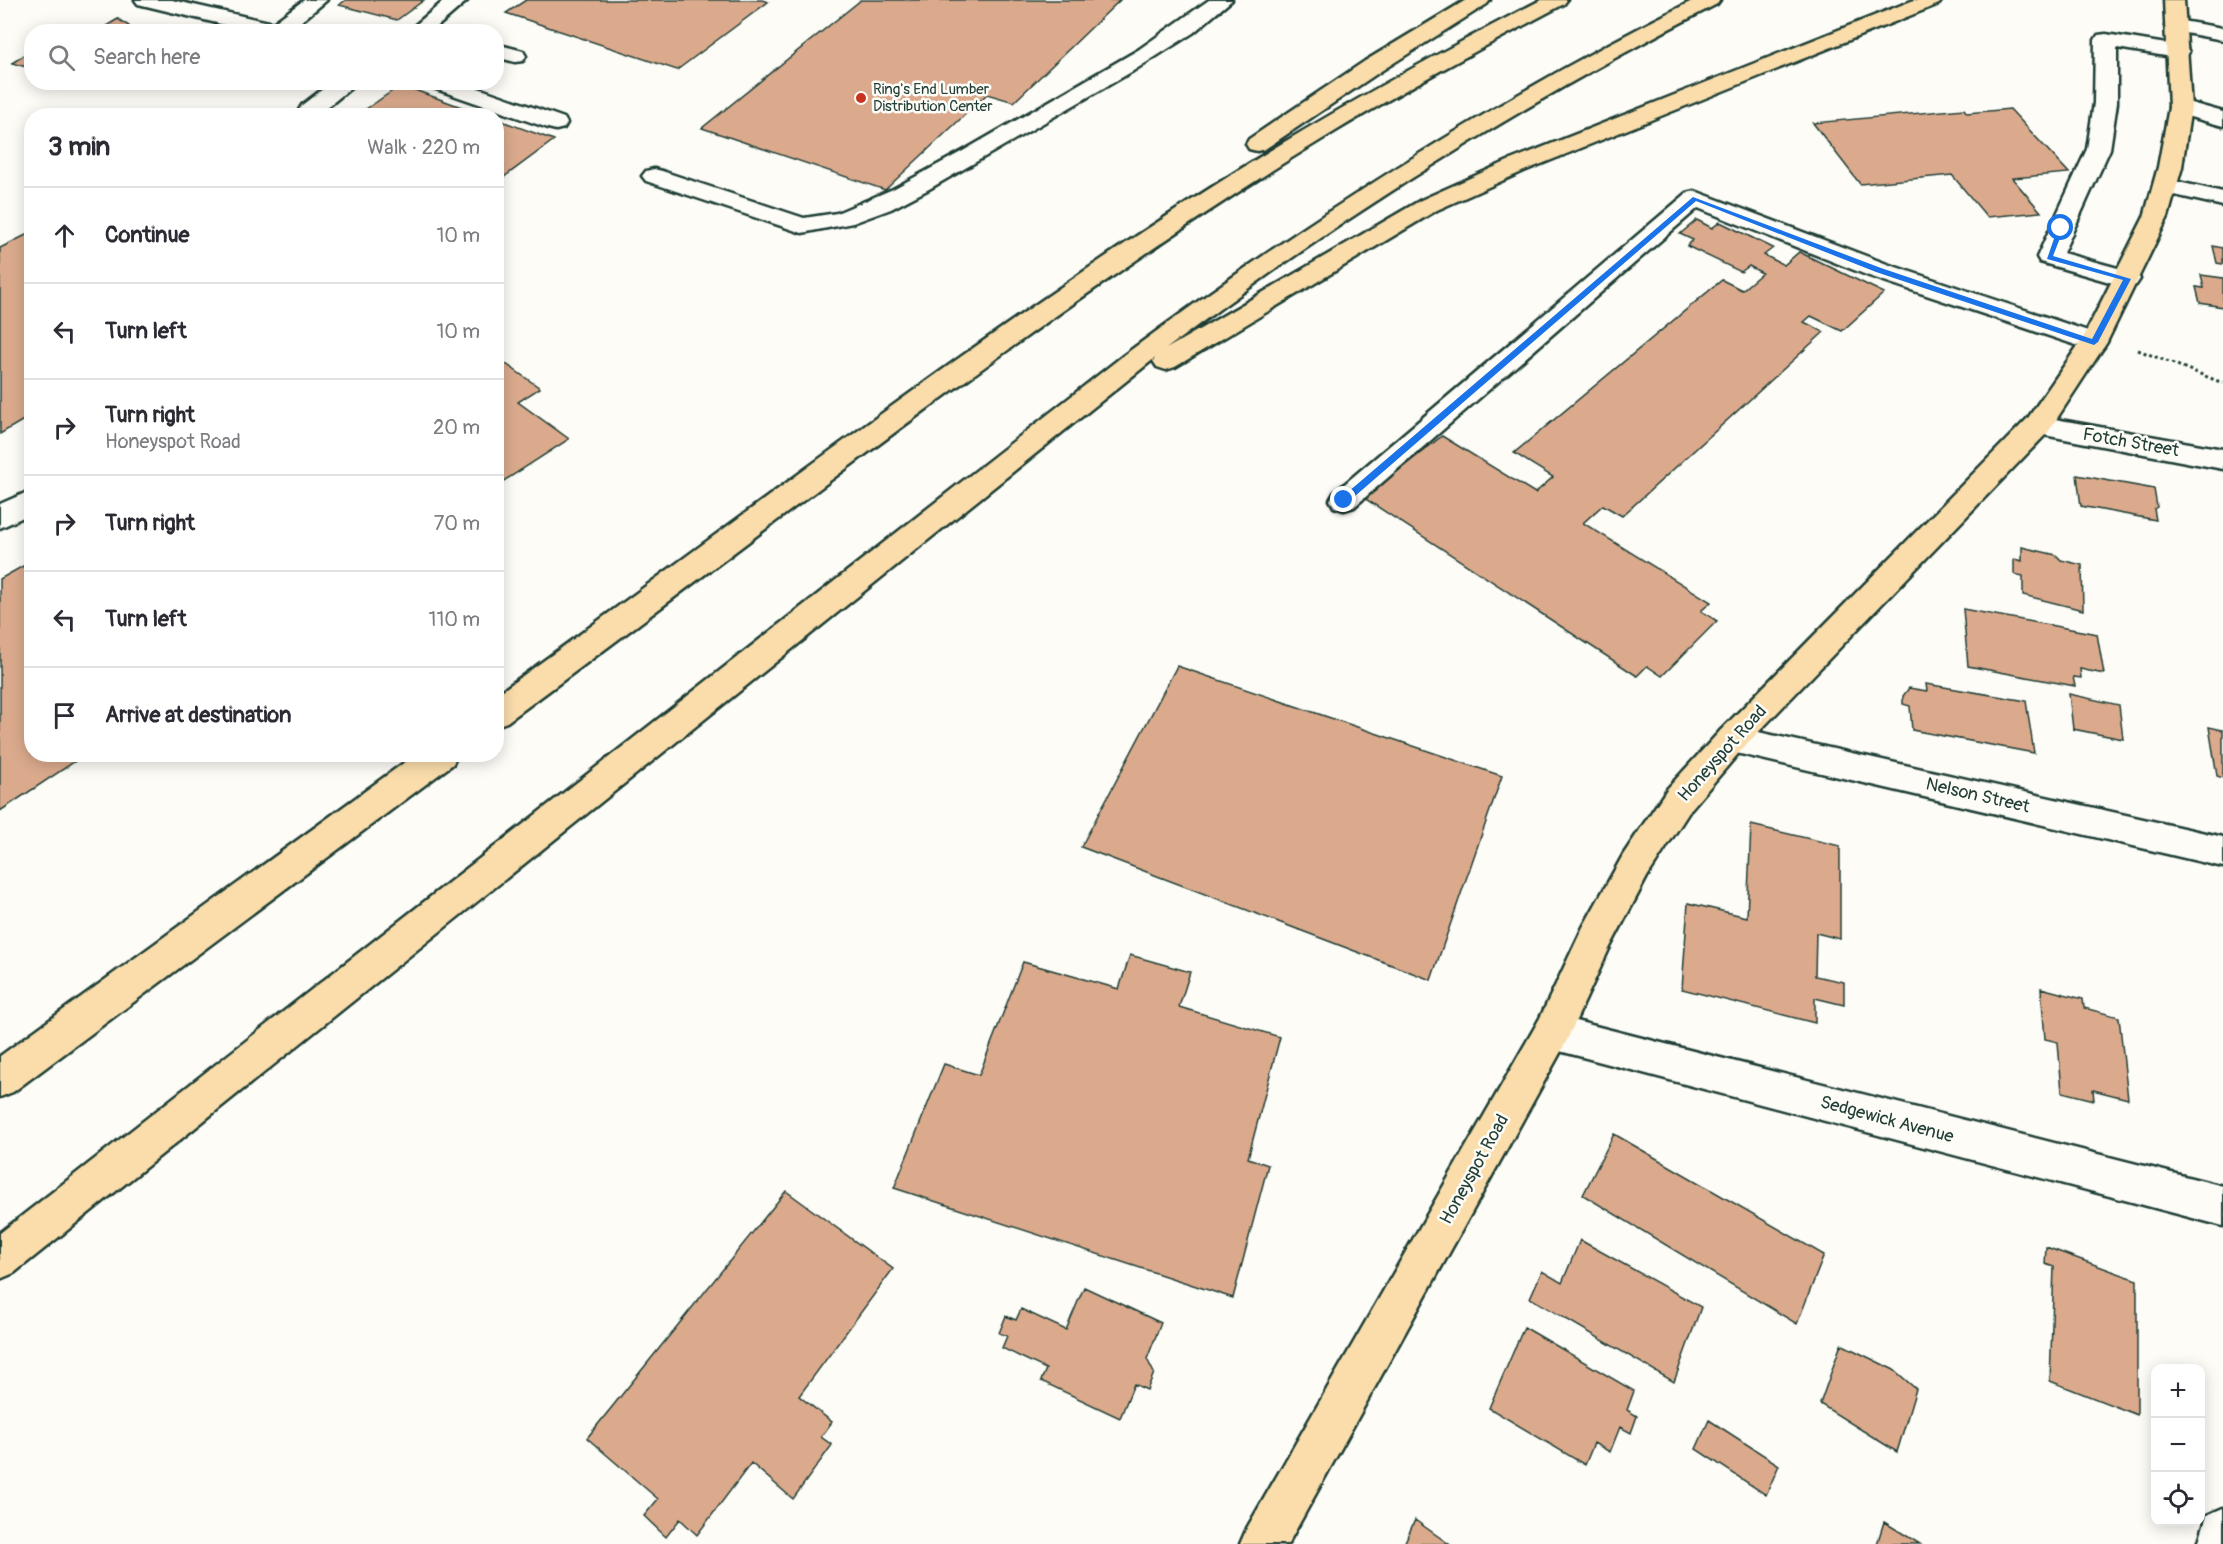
<!DOCTYPE html>
<meta charset="utf-8">
<style>
:root{--surface:#fff;--page:#f7f7f7;--text:#2b2b33;--muted:#7c7c81;--line:#e1e1e2}
body{margin:0;font-family:Pangolin,sans-serif;background:var(--page);color:var(--text)}
.controls{position:absolute;right:18px;bottom:18px;display:grid;overflow:hidden;border-radius:12px;box-shadow:0 3px 15px #0003}
.controls button{width:54px;height:54px;display:grid;place-items:center;padding:0;border:0;border-bottom:2px solid var(--line);background:var(--surface);color:var(--text);font:30px sans-serif}
.stop{position:absolute;width:18px;height:18px;margin:-14px;border:4px solid #1a73e8;border-radius:50%;background:#fff}
.stop.end{background:#1a73e8;border-color:#fff;box-shadow:0 2px 6px #0008}
.list{margin:0;padding:0;list-style:none}
h2{display:flex;justify-content:space-between;align-items:center;height:78px;margin:0;padding:0 24px;font-size:26px}
h2 small{font-size:20px;font-weight:400;color:var(--muted)}
.list li{display:grid;grid-template-columns:39px 1fr auto;gap:18px;align-items:center;box-sizing:border-box;height:96px;padding:0 24px;border-top:2px solid var(--line)}
.list b{display:block;font-size:22px;white-space:nowrap}
.list p{margin:0;font-size:20px;white-space:nowrap;color:var(--muted)}
.list em{font-size:20px;font-style:normal;color:var(--muted)}
.icon{flex:none;width:33px;height:33px;fill:none;stroke:currentColor;stroke-width:2;stroke-linecap:round;stroke-linejoin:round}
.map{position:relative;flex:none;width:2223px;height:1544px;overflow:hidden}
.search{position:absolute;background:var(--surface);box-shadow:0 3px 15px #0003;left:24px;top:24px;width:480px;height:66px;display:flex;align-items:center;gap:15px;box-sizing:border-box;padding:0 21px;border-radius:24px;color:var(--muted);font-size:22px}
.panel{position:absolute;background:var(--surface);box-shadow:0 3px 15px #0003;left:24px;top:108px;width:480px;height:654px;border-radius:24px}
.map>svg:first-child{display:block}
.building{fill:#dbaa8d;stroke:#1f3d34;stroke-width:1.5}
.lines{fill:none;stroke-linecap:round;stroke-linejoin:round}
.minor-casing{stroke:#1f3d34;stroke-width:5}
.major-casing{stroke:#1f3d34;stroke-width:5}
.highway-casing{stroke:#1f3d34;stroke-width:5}
.path{stroke:#1f3d34;stroke-width:3;stroke-dasharray:3 3;stroke-linecap:butt}
.minor{fill:#fdfcf7;fill-rule:evenodd}
.major{fill:#faddab;fill-rule:evenodd}
.highway{fill:#faddab;fill-rule:evenodd}
.route{fill:#1a73e8}
.poi-dot{fill:#c8321e;stroke:#fdfcf7;stroke-width:2}
.labels{text-anchor:middle;stroke-width:5;stroke-linejoin:round;paint-order:stroke}
.far-poi-label{font-size:15px;fill:#1f3d34;stroke:#fdfcf7;text-anchor:start}
.street-label{font-size:18px;fill:#1f3d34;stroke:#fdfcf7}
</style>
<div class="map">
<svg width="2223" height="1544" viewBox="0 0 2223 1544">
<rect width="100%" height="100%" fill="#fdfcf7"/>
<filter id="ink" filterUnits="userSpaceOnUse"><feTurbulence type="fractalNoise" baseFrequency=".0167" numOctaves="2"/><feDisplacementMap in="SourceGraphic" scale="12" xChannelSelector="R" yChannelSelector="G"/><feConvolveMatrix kernelMatrix="1 2 1 2 8 2 1 2 1" color-interpolation-filters="sRGB"/></filter>
<g filter="url(#ink)">
<path class="building" d="M346 0H424L397 20 339 5Z
M526 0H762L768 2 677 70 506 13Z
M861 0H1120L1014 102 987 94 885 190 702 128Z
M118 19 129 26 122 32H96Z
M32 50 30 68 12 63Z
M401 85 486 116H356Z
M1964 109 1967 113 2010 109 2069 173 2012 178 2041 212 1987 217 1952 175 1860 184 1813 123Z
M496 119 554 140 496 183Z
M1697 220 1712 228 1720 222 1773 248 1764 255 1784 265 1799 252 1884 293 1842 331 1811 316 1804 322 1824 332 1622 516 1603 505 1583 523 1711 602 1701 611 1717 621 1662 676 1647 666 1637 676 1364 498 1442 436 1535 493 1553 477 1514 453 1722 280 1742 290 1762 273 1749 266 1741 272 1687 246 1693 240 1680 234Z
M32 232V415L0 434V248Z
M2213 246 2223 248V264L2217 263Z
M2201 275 2223 278V307L2200 303 2196 287 2204 288Z
M506 364 540 388 518 402 569 439 496 486V369Z
M2077 475 2154 489 2157 507 2154 509 2156 520 2081 506Z
M2022 547 2056 555 2061 560 2082 565 2083 610 2023 595V576L2014 574V559L2022 561Z
M32 561V754H86L0 811V579Z
M1963 609 2097 634 2104 674 2080 669 2081 678 2073 677 2075 686 1968 666Z
M1177 666 1502 776 1431 980 1081 847Z
M1926 684 2026 701 2034 753 1912 730 1910 706 1903 704V696L1909 688 1927 691Z
M2069 694 2119 705 2123 739 2073 729Z
M2209 727 2223 730V778L2217 776Z
M1751 825 1840 846V939L1816 933 1815 976 1844 982V1005L1815 998V1023L1682 989 1688 903 1747 917Z
M1130 955 1190 972 1179 1007 1280 1037 1248 1158 1268 1165 1233 1298 894 1188 944 1064 979 1075 1023 962 1119 989Z
M2041 988 2083 999 2084 1008 2119 1017 2128 1099 2093 1090 2094 1100 2062 1092 2058 1042 2045 1039Z
M1614 1134 1824 1255 1797 1324 1583 1195Z
M786 1191 893 1269 799 1396 832 1422 821 1437 832 1445 793 1499 751 1463 697 1535 680 1519 666 1537 644 1516 658 1499 587 1438Z
M1580 1240 1701 1307 1674 1382 1530 1298 1542 1271 1562 1283Z
M2046 1247 2137 1280V1415L2050 1381 2054 1267 2045 1264Z
M1084 1287 1161 1323 1147 1359 1154 1373 1147 1390 1134 1384 1120 1418 1041 1381 1046 1369 1002 1348 1007 1336 999 1333 1006 1316 1016 1320 1021 1309 1066 1330Z
M1524 1327 1634 1391 1627 1410 1637 1416 1631 1433 1620 1427 1610 1452 1594 1443 1585 1465 1489 1408Z
M1841 1344 1894 1370 1916 1389 1897 1452 1820 1404Z
M1709 1420 1779 1465 1766 1495 1696 1449Z
M1415 1520 1449 1544H1404Z
M1884 1522 1920 1544H1877Z"/>
<g class="lines">
<g class="minor-casing">
<path id="minor" d="M135 0H172L273 23 304 0H327L292 29 294 32H254L138 4Z
M445 0H468L431 32H407Z
M1209 0H1232L1193 33 1133 71 929 189 891 209 853 223 802 233 646 181 642 176 646 171 654 169 662 171 804 218 837 213 893 189 963 151 1138 50Z
M2176 20 2223 28V40L2169 30 2165 26 2169 22Z
M2106 34 2178 46 2186 47 2189 52 2186 57 2178 58 2117 48V103L2110 149 2063 253 2136 273 2140 279 2136 285 2127 287 2040 262 2037 257 2087 149 2094 103 2095 40 2098 35Z
M496 44 523 51 526 56 523 61 515 62 496 57Z
M332 82H358L318 115H302L299 110 302 105Z
M427 82H461L564 118 567 123 564 128 556 130 548 128 430 87Z
M2180 100 2223 112V126L2172 112 2169 107 2172 102Z
M2165 179 2223 192V206L2157 191 2153 186 2157 181Z
M1695 191 1887 264 2103 336 2107 342 2103 348 2094 351 1869 276 1698 208 1354 507 1344 510 1334 507 1330 500 1334 493 1687 193Z
M2038 416 2223 449V469L2028 432 2024 425 2028 418Z
M32 490V513L0 528V504Z
M1732 726 2223 837V867L1732 752 1721 748 1716 739 1721 730Z
M1552 1015 2223 1186V1226L1552 1049 1539 1044 1533 1032 1539 1020Z
M2223 1508V1544H2198L2207 1515Z"/>
</g>
<g class="major-casing">
<path id="major" d="M2164 0H2184L2191 107 2182 167 2168 217 2107 342 2048 432 1743 748 1691 809 1647 877 1609 949 1565 1044 1288 1544H1240L1247 1528 1539 1020 1583 927 1623 855 1667 789 1721 730 2028 418 2082 340 2144 217 2158 167 2169 107Z"/>
</g>
<g class="highway-casing">
<path id="highway" d="M1466 0H1490L1487 4 1381 71 1265 149 1257 151 1249 149 1246 144 1249 139 1365 61Z
M1541 0H1567L1564 4C1471 53 1379 103 1290 159 1018 330 766 532 507 722L496 726V695C754 510 1005 313 1276 147 1363 95 1451 46 1541 0Z
M1694 0H1720L1717 4C1523 103 1339 218 1166 349L1421 200 1508 161 1914 0H1942L1939 4 1524 171 1437 210 1175 367 1166 370 1157 367 1153 361 1155 358 14 1273 0 1279V1233L1124 355C1305 221 1493 100 1694 0Z
M416 754H457L453 764 13 1092 0 1097V1056Z"/>
</g>
<path class="path" d="M2138 350 2223 383"/>
<use href="#minor" class="minor"/>
<use href="#major" class="major"/>
<use href="#highway" class="highway"/>
</g>
</g>
<path class="route" d="M1693 197 1881 268 2092 339 2123 280 2047 259 2058 227 2064 228 2053 256 2131 279 2098 342 2094 345 1876 272 1696 201 1347 503H1341V498Z"/>
<circle class="poi-dot" cx="861" cy="98" r="6"/>
<g class="labels">
<g class="far-poi-label">
<text x="873" y="94">Ring's End Lumber<tspan x="873" dy="17">Distribution Center</tspan></text>
</g>
<g class="street-label">
<text transform="translate(2131 442) rotate(10)" y="6">Fotch Street</text>
<text transform="translate(1722 753) rotate(-48)" y="6">Honeyspot Road</text>
<text transform="translate(1978 795) rotate(13)" y="6">Nelson Street</text>
<text transform="translate(1887 1119) rotate(15)" y="6">Sedgewick Avenue</text>
<text transform="translate(1474 1169) rotate(-61)" y="6">Honeyspot Road</text>
</g>
</g>
</svg>
<div class="controls">
<button>+</button>
<button>−</button>
<button><svg class="icon" aria-label="locate" viewBox="0 0 24 24"><circle cx="12" cy="12" r="6"/><path d="M12 2v4M12 18v4M2 12h4M18 12h4"/></svg></button>
</div>
<div class="stop" style="left:2061px;top:228px"></div>
<div class="stop end" style="left:1344px;top:500px"></div>
<div class="search"><svg class="icon" aria-label="search" viewBox="0 0 24 24"><circle cx="10" cy="10" r="6"/><path d="M15 15l6 6"/></svg>Search here</div>
<section class="panel">
<h2>3 min<small>Walk · 220 m</small></h2>
<ul class="list">
<li><svg class="icon" aria-label="ahead" viewBox="0 0 24 24"><path d="M12 20V5M6 11l6-6 6 6"/></svg><div><b>Continue</b></div><em>10 m</em></li>
<li><svg class="icon" aria-label="left" viewBox="0 0 24 24"><path d="M17 20v-9H6M10 6l-5 5 5 5"/></svg><div><b>Turn left</b></div><em>10 m</em></li>
<li><svg class="icon" aria-label="right" viewBox="0 0 24 24"><path d="M7 20v-9h11M14 6l5 5-5 5"/></svg><div><b>Turn right</b><p>Honeyspot Road</p></div><em>20 m</em></li>
<li><svg class="icon" aria-label="right" viewBox="0 0 24 24"><path d="M7 20v-9h11M14 6l5 5-5 5"/></svg><div><b>Turn right</b></div><em>70 m</em></li>
<li><svg class="icon" aria-label="left" viewBox="0 0 24 24"><path d="M17 20v-9H6M10 6l-5 5 5 5"/></svg><div><b>Turn left</b></div><em>110 m</em></li>
<li><svg class="icon" aria-label="arrive" viewBox="0 0 24 24"><path d="M6 21V4h12l-3 4 3 4H6"/></svg><div><b>Arrive at destination</b></div></li>
</ul>
</section>
</div>
